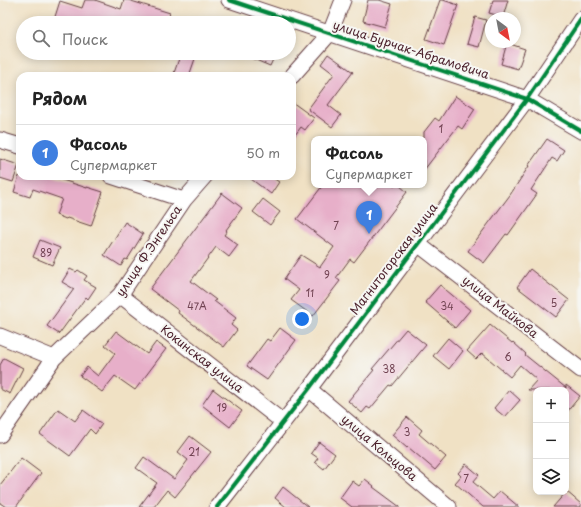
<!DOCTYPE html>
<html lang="ru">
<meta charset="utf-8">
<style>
:root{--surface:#fff;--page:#f6f6f6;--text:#222;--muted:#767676;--line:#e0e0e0;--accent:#0f766e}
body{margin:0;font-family:"Playpen Sans",sans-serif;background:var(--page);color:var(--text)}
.controls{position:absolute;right:12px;bottom:12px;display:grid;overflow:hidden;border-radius:8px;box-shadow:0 2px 10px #0003}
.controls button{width:36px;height:36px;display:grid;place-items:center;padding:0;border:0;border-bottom:1px solid var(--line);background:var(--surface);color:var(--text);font:20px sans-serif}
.compass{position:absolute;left:485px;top:12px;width:36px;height:36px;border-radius:50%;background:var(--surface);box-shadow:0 2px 10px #0003;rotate:148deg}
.you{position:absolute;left:302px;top:319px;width:14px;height:14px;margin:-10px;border:3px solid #fff;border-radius:50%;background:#1a73e8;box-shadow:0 0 0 6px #1a73e833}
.badge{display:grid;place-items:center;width:26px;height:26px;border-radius:50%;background:var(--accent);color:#fff;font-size:13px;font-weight:700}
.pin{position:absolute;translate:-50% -33px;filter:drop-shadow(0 1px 2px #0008)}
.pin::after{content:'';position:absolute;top:21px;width:14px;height:12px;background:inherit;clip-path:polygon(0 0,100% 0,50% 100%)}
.popup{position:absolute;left:311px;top:136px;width:116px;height:52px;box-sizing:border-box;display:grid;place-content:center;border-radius:8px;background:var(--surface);filter:drop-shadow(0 1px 3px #0005);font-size:13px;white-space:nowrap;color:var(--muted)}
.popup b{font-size:15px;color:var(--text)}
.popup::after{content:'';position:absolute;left:50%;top:100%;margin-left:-8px;border:8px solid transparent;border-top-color:var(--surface)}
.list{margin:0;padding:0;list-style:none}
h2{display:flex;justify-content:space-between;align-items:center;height:52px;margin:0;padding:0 16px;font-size:17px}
h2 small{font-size:13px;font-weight:400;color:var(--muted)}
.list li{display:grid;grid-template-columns:26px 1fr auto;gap:12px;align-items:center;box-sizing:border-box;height:56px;padding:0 16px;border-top:1px solid var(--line)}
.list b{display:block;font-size:15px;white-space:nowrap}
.list p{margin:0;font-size:13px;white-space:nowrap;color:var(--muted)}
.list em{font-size:13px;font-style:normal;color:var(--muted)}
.icon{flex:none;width:22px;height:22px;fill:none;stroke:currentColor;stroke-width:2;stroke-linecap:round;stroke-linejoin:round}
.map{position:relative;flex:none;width:581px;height:507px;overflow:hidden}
.search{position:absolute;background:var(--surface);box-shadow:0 2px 10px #0003;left:16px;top:16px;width:280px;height:44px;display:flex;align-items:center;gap:10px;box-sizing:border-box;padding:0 14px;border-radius:22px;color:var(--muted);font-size:15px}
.panel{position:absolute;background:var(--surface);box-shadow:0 2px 10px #0003;left:16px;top:72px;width:280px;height:108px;border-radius:12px}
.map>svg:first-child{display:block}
.building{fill:#e7afc9}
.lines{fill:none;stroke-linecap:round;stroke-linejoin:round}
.minor-casing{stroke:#633c42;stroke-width:17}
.minor{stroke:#fff;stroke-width:15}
.cycleway-casing{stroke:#f6f6f2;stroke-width:6}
.cycleway{stroke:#00873e;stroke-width:4}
.labels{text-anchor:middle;stroke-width:4;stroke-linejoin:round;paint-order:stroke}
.number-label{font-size:10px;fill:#714352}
.street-label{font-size:12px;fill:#4a1f2b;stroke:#f6f6f2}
</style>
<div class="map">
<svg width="581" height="507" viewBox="0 0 581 507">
<rect width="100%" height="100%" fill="#f6f6f2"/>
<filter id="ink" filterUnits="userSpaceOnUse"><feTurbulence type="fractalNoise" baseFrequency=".025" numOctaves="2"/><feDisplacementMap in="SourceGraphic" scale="8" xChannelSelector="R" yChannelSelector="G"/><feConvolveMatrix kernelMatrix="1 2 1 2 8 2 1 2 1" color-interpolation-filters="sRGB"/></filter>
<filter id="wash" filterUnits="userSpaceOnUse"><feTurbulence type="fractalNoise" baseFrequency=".012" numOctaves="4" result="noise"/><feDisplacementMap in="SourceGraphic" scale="16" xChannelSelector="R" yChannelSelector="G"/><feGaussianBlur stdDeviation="0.9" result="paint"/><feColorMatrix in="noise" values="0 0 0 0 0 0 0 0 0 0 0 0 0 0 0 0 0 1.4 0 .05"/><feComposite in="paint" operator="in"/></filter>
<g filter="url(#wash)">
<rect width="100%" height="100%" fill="#f0e1c4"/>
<g id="blocks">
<path class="building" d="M85 0H95L121 9 124 0H128L170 13 167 23H53L60 1 82 8Z
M368 0H379L392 4 385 27 363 21Z
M440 0H443L458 5 444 45 426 39Z
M493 0H508L503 17 489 13Z
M475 17 486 20 479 47 467 44Z
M507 43 525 49 518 69 501 64Z
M181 53H197L189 76H182L174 73Z
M239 53H276L270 66Z
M328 54 353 72 328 105 341 115 332 127 308 109 334 74 321 64Z
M455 96 475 109 462 129 458 126 424 170V132L435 118 439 121Z
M292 102 314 118 305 130 301 127 292 139Z
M547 139 564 150 557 161 552 158 531 190 537 194 508 235 506 234 484 263 468 251 510 195 529 166H528Z
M0 159 19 165 13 182 0 178Z
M19 176H50L87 188V187L103 192 91 226 67 218 66 219 56 215 62 199 33 189 30 197 14 192Z
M247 176H270L279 182 271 194Z
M323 185H399L407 192 354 262 350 259 336 278 340 281 313 316 291 300 299 290 284 279 301 255 320 267 334 247 297 219Z
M222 193 242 208 226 230 227 231 224 235 238 245 229 257 216 247 191 281 216 300 214 301 236 318 231 325 237 330 224 347 178 313 179 311 150 289Z
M263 199 280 212 270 225 253 212Z
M125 222 143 234 127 260 125 259 121 266 104 255Z
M40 240 60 248 52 265 33 257Z
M70 269 76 272 78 270 87 276 84 280 96 287 88 299 86 297 59 334 47 326 74 289 62 282Z
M530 269 569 300 556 317 517 287Z
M440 285 470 310 455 328 425 302Z
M490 325 512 343 513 342 526 354 525 355 566 388V385L580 396 566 413V390H528L537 380 520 365 510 377 482 353 476 359 467 351Z
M280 328 296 340 267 380 247 366 267 339 270 341Z
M406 329 426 345 392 386 390 385 370 409 367 407 362 413 348 401 374 370 372 369Z
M116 331 147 354 156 342 166 349 135 390 115 376 102 392 80 376 87 367 98 376 115 353 105 345Z
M448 338 463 351 449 369 433 356Z
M4 358 23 368 10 394 0 389V365Z
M213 389 242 411 230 427 202 405Z
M509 390 520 400 505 417 494 408Z
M58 409 75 421 83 410 102 424 95 434 90 429 70 456 40 434Z
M407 417 422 430 419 434 446 457 435 470 408 447 407 448 392 435Z
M190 436 211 452 175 497 167 490 154 507H139L157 483 136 468 144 457 174 479 188 460 178 452Z
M319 442 335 454 324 469 315 462 318 458 311 453Z
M21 458 41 473 16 507H6L0 503V485Z
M466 464 479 475 473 482 493 499 500 491 519 507H483L455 483 461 476 458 473Z
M365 479 374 486 373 487 400 507H352L340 498 352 481 359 486Z
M283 487 308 507H286L275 498Z
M566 492V491L581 504V507H553Z"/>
</g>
</g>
<g filter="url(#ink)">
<use href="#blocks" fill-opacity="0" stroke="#633c42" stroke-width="1"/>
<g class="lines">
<g class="minor-casing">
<path id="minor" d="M229 0 527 99 581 131
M292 76 330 33 343 0
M0 140 20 146
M111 176 184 200
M418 244 581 370
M120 295 283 422
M0 336 54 358
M309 389 449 507
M0 435 54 358 120 295 184 200 205 176
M217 507 309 389 527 99 581 19"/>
</g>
<use href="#minor" class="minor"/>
<g class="cycleway-casing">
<path id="cycleway" d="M229 0 527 99 581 131
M217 507 309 389 527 99 581 19"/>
</g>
<use href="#cycleway" class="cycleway"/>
</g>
</g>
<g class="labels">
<g class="number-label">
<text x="441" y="133">1</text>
<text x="336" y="230">7</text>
<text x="46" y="257">89</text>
<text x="327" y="279">9</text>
<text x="310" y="297">11</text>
<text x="554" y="307">5</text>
<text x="197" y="310">47А</text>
<text x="447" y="310">34</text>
<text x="508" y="361">6</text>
<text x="389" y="373">38</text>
<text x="222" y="412">19</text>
<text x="407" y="436">3</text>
<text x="194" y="456">21</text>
<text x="466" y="483">7</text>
</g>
<g class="street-label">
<text transform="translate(411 50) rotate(18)" y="4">улица Бурчак-Абрамовича</text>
<text transform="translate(149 251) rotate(-56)" y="4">улица Ф.Энгельса</text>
<text transform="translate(394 259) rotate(-53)" y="4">Магнитогорская улица</text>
<text transform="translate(500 307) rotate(38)" y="4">улица Майкова</text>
<text transform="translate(202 359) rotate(38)" y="4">Кокинская улица</text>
<text transform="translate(379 448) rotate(40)" y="4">улица Кольцова</text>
</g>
</g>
</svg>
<div class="controls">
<button>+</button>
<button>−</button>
<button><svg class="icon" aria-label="layers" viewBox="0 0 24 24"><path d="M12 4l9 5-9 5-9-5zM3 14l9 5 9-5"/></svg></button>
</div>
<svg class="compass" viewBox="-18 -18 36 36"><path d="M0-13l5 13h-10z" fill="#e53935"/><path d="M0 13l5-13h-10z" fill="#767676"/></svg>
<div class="you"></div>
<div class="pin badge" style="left:369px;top:234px;background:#3f7fe0">1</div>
<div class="popup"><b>Фасоль</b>Супермаркет</div>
<div class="search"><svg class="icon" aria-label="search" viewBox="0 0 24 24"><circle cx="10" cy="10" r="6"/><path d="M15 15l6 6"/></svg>Поиск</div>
<section class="panel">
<h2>Рядом<small></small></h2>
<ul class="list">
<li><span class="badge" style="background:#3f7fe0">1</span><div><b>Фасоль</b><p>Супермаркет</p></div><em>50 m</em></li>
</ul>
</section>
</div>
